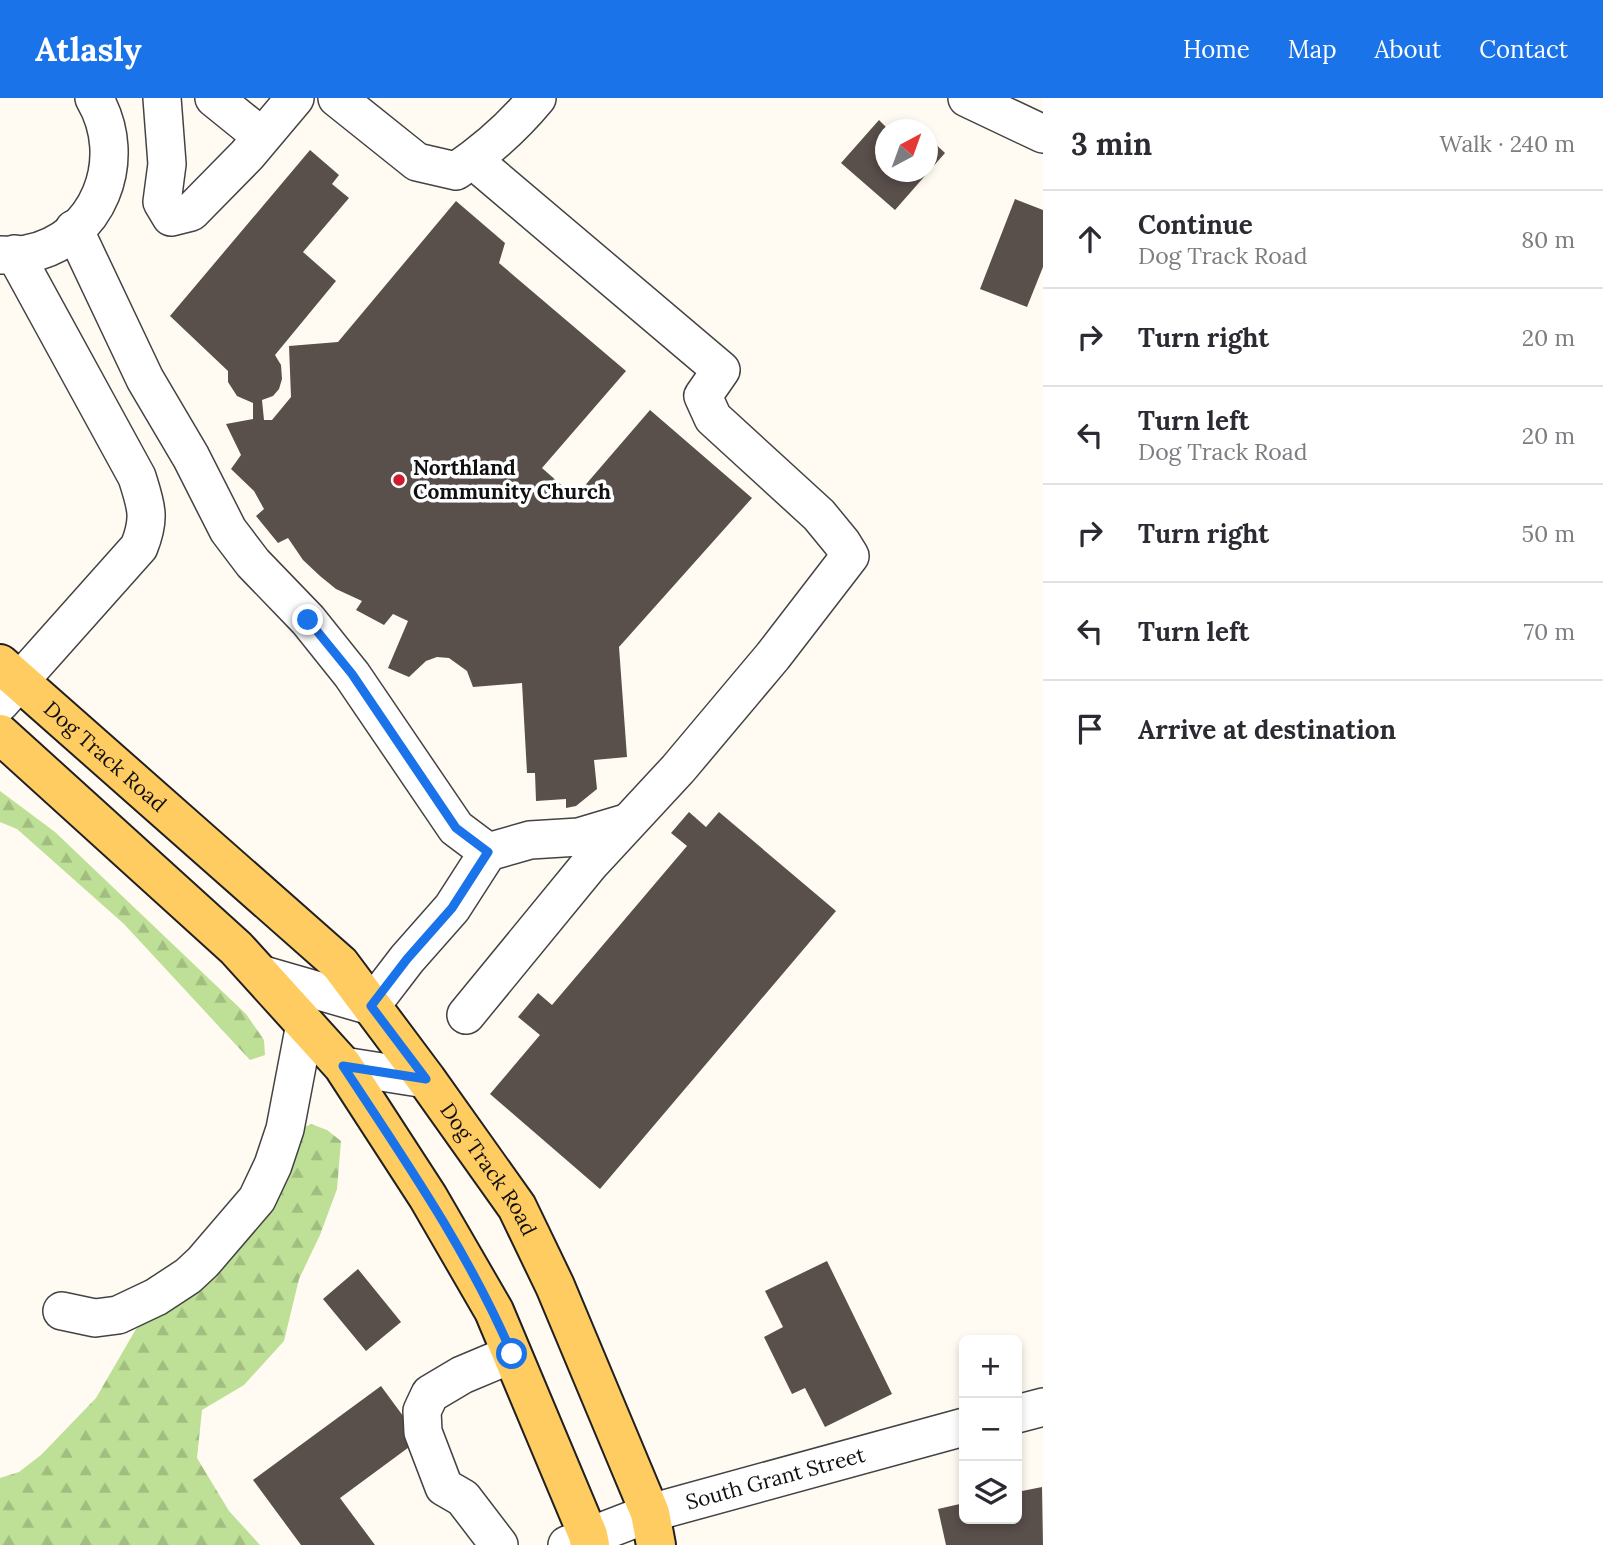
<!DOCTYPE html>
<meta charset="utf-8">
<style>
:root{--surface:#fff;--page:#f2f2f3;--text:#2b2b33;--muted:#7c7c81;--line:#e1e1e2;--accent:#1a73e8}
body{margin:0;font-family:Lora,serif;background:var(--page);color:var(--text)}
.controls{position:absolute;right:21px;bottom:21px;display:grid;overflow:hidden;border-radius:10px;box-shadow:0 4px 10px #0003}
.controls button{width:63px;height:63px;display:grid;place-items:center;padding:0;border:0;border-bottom:2px solid var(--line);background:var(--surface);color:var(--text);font:35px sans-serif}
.compass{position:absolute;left:875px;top:21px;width:63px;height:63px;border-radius:50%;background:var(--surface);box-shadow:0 4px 10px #0003;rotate:41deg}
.stop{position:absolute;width:21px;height:21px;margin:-16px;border:5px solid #1a73e8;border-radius:50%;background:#fff}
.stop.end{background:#1a73e8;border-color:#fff;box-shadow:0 2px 7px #0008}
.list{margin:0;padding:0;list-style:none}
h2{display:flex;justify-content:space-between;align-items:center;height:91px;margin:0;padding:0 28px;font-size:30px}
h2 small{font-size:23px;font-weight:400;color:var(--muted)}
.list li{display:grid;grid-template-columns:46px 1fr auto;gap:21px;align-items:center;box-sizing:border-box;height:98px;padding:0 28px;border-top:2px solid var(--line)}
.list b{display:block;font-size:26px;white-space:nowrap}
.list p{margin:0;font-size:23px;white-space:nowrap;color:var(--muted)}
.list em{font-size:23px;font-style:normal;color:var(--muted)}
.icon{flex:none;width:38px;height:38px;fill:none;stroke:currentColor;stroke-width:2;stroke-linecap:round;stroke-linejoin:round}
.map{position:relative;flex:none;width:1043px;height:1447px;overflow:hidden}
header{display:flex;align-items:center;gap:42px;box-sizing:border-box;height:98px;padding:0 35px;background:var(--accent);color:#fff}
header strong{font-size:33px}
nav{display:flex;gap:38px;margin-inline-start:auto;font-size:24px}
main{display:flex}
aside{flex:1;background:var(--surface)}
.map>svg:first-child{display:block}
.forest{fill:url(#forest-firs)}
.building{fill:#594f4b}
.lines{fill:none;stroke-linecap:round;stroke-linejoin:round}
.minor-casing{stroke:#434343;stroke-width:40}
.major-casing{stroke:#212121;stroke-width:42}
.minor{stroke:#fff;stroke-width:37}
.major{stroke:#ffcc62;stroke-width:38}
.route{stroke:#1a73e8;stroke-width:9}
.poi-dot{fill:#cb1c33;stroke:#fff;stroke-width:2.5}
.labels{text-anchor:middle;stroke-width:7;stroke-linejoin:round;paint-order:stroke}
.poi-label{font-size:21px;font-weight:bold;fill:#101010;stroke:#fff;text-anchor:start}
.street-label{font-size:21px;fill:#101010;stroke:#fff}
</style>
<header>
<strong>Atlasly</strong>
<nav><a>Home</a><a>Map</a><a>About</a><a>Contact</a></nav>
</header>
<main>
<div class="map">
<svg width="1043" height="1447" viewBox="0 0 1043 1447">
<defs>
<pattern id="forest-firs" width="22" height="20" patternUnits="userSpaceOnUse" patternTransform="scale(1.75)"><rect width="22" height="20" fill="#bddf96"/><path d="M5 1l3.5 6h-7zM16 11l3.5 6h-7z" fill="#a1be80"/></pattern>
</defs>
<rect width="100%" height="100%" fill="#fffbf2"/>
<path class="forest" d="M0 693 55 734 246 916 264 942 265 957 250 962 124 826 17 731 0 724Z
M311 1026 327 1032 341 1043 337 1091 320 1137 299 1181 284 1243 244 1287 202 1312 197 1360 229 1413 260 1447H0V1380L19 1374 41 1357 96 1300 136 1231 206 1176 296 1033Z"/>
<path class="building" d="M879 22 889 32H886V74H928V39L945 55 895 112 841 65Z
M310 52 339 77 332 86 349 100 303 154 336 183 275 257 281 267 282 281 279 291 273 298 262 302 264 322H272L291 299 289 248 338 244 456 103 505 145 499 165 626 273 542 370 575 399 650 312 752 400 619 549 627 659 594 662 597 691 576 708 566 710V701L536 703 535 675H527L522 585 473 589 467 573 449 560 437 559 426 563 409 579 388 570 408 523 393 516 384 527 356 512 362 503 336 491 320 478 303 462 288 440 278 445 256 418 264 411 254 393 231 371 241 357 226 326 253 321V305L237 298 228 284V273L170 218Z
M1015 101 1043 112V169L1027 209 980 191Z
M689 714 706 729 719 714 836 813 600 1091 490 996 540 937 518 919 538 895 552 907 687 748 671 735Z
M827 1163 892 1296 825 1329 805 1290 792 1296 764 1239 783 1229 765 1193Z
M358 1171 401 1224 366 1253 323 1201Z
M381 1288 420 1341 340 1400 375 1447H301L253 1382Z
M1042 1389 1043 1447H946L938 1411 964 1405V1421H1017V1394Z"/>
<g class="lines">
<g class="minor-casing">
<g id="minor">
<path d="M162 0 167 66 162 104 171 119 191 114 247 57 295 0"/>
<path d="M214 0 261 38"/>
<path d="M337 0 417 64 456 73C487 52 513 29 537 0"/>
<path d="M967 0 1043 36"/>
<path d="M74 131 145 281 191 359 228 432 253 465 308 522 352 577 456 730 488 754"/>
<path d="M0 157C9 157 19 158 27 156 99 142 130 61 94 0"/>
<path d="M0 605 139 449C151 419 146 408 137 379L15 156"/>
<path d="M260 876 371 908 407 861 452 810 488 754 530 742 579 739 626 725"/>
<path d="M466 917 589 767 678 671 773 558 850 458 842 445 819 417 713 320 703 298 721 272 486 73 475 60"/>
<path d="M343 968 426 981"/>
<path d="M62 1213 95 1220 118 1217 156 1199 188 1178 203 1164 257 1101 273 1067 285 1031 305 926"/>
<path d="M1017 1316 1043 1309"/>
<path d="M499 1447 463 1400 444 1389 423 1334 422 1313 430 1296 462 1277 512 1256"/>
<path id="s1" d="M567 1447 650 1415 964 1329"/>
</g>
</g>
<g class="major-casing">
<g id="major">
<path id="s2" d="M0 566 340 866 426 981 517 1109 555 1188 650 1415 656 1447"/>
<path d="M0 636 236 850 343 968 428 1099 494 1213 588 1437 590 1447"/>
</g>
</g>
<use href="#minor" class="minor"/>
<use href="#major" class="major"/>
</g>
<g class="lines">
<path class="route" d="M308 522 352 576 456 730 488 754 452 810 407 861 371 908 426 981 343 968C404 1061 468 1153 512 1256"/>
</g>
<circle class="poi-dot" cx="399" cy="382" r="7"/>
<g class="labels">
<g class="poi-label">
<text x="413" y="377">Northland<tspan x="413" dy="24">Community Church</tspan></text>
</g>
<g class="street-label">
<text dy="7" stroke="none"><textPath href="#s2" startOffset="140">Dog Track Road</textPath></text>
<text dy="7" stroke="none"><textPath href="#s2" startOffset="707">Dog Track Road</textPath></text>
<text dy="7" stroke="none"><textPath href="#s1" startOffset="219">South Grant Street</textPath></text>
</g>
</g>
</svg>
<div class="controls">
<button>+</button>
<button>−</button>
<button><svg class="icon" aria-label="layers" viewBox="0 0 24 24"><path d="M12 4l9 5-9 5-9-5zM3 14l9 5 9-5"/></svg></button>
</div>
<svg class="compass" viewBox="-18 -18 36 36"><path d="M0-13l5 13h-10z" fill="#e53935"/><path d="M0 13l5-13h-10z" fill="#7c7c81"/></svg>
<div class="stop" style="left:512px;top:1256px"></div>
<div class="stop end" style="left:308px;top:522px"></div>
</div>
<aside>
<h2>3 min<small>Walk · 240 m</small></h2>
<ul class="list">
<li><svg class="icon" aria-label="ahead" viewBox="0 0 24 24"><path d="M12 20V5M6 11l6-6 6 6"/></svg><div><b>Continue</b><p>Dog Track Road</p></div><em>80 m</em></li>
<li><svg class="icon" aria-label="right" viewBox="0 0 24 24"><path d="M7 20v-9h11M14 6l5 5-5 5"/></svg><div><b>Turn right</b></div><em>20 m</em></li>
<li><svg class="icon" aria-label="left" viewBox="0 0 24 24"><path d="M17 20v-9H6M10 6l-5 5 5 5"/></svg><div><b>Turn left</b><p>Dog Track Road</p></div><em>20 m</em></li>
<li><svg class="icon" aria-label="right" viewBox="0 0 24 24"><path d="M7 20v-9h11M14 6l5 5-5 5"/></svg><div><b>Turn right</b></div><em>50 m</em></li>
<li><svg class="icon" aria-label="left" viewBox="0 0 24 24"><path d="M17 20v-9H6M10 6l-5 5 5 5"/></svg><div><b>Turn left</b></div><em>70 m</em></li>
<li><svg class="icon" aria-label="arrive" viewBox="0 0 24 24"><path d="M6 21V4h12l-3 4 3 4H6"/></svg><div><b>Arrive at destination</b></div></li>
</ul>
</aside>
</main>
